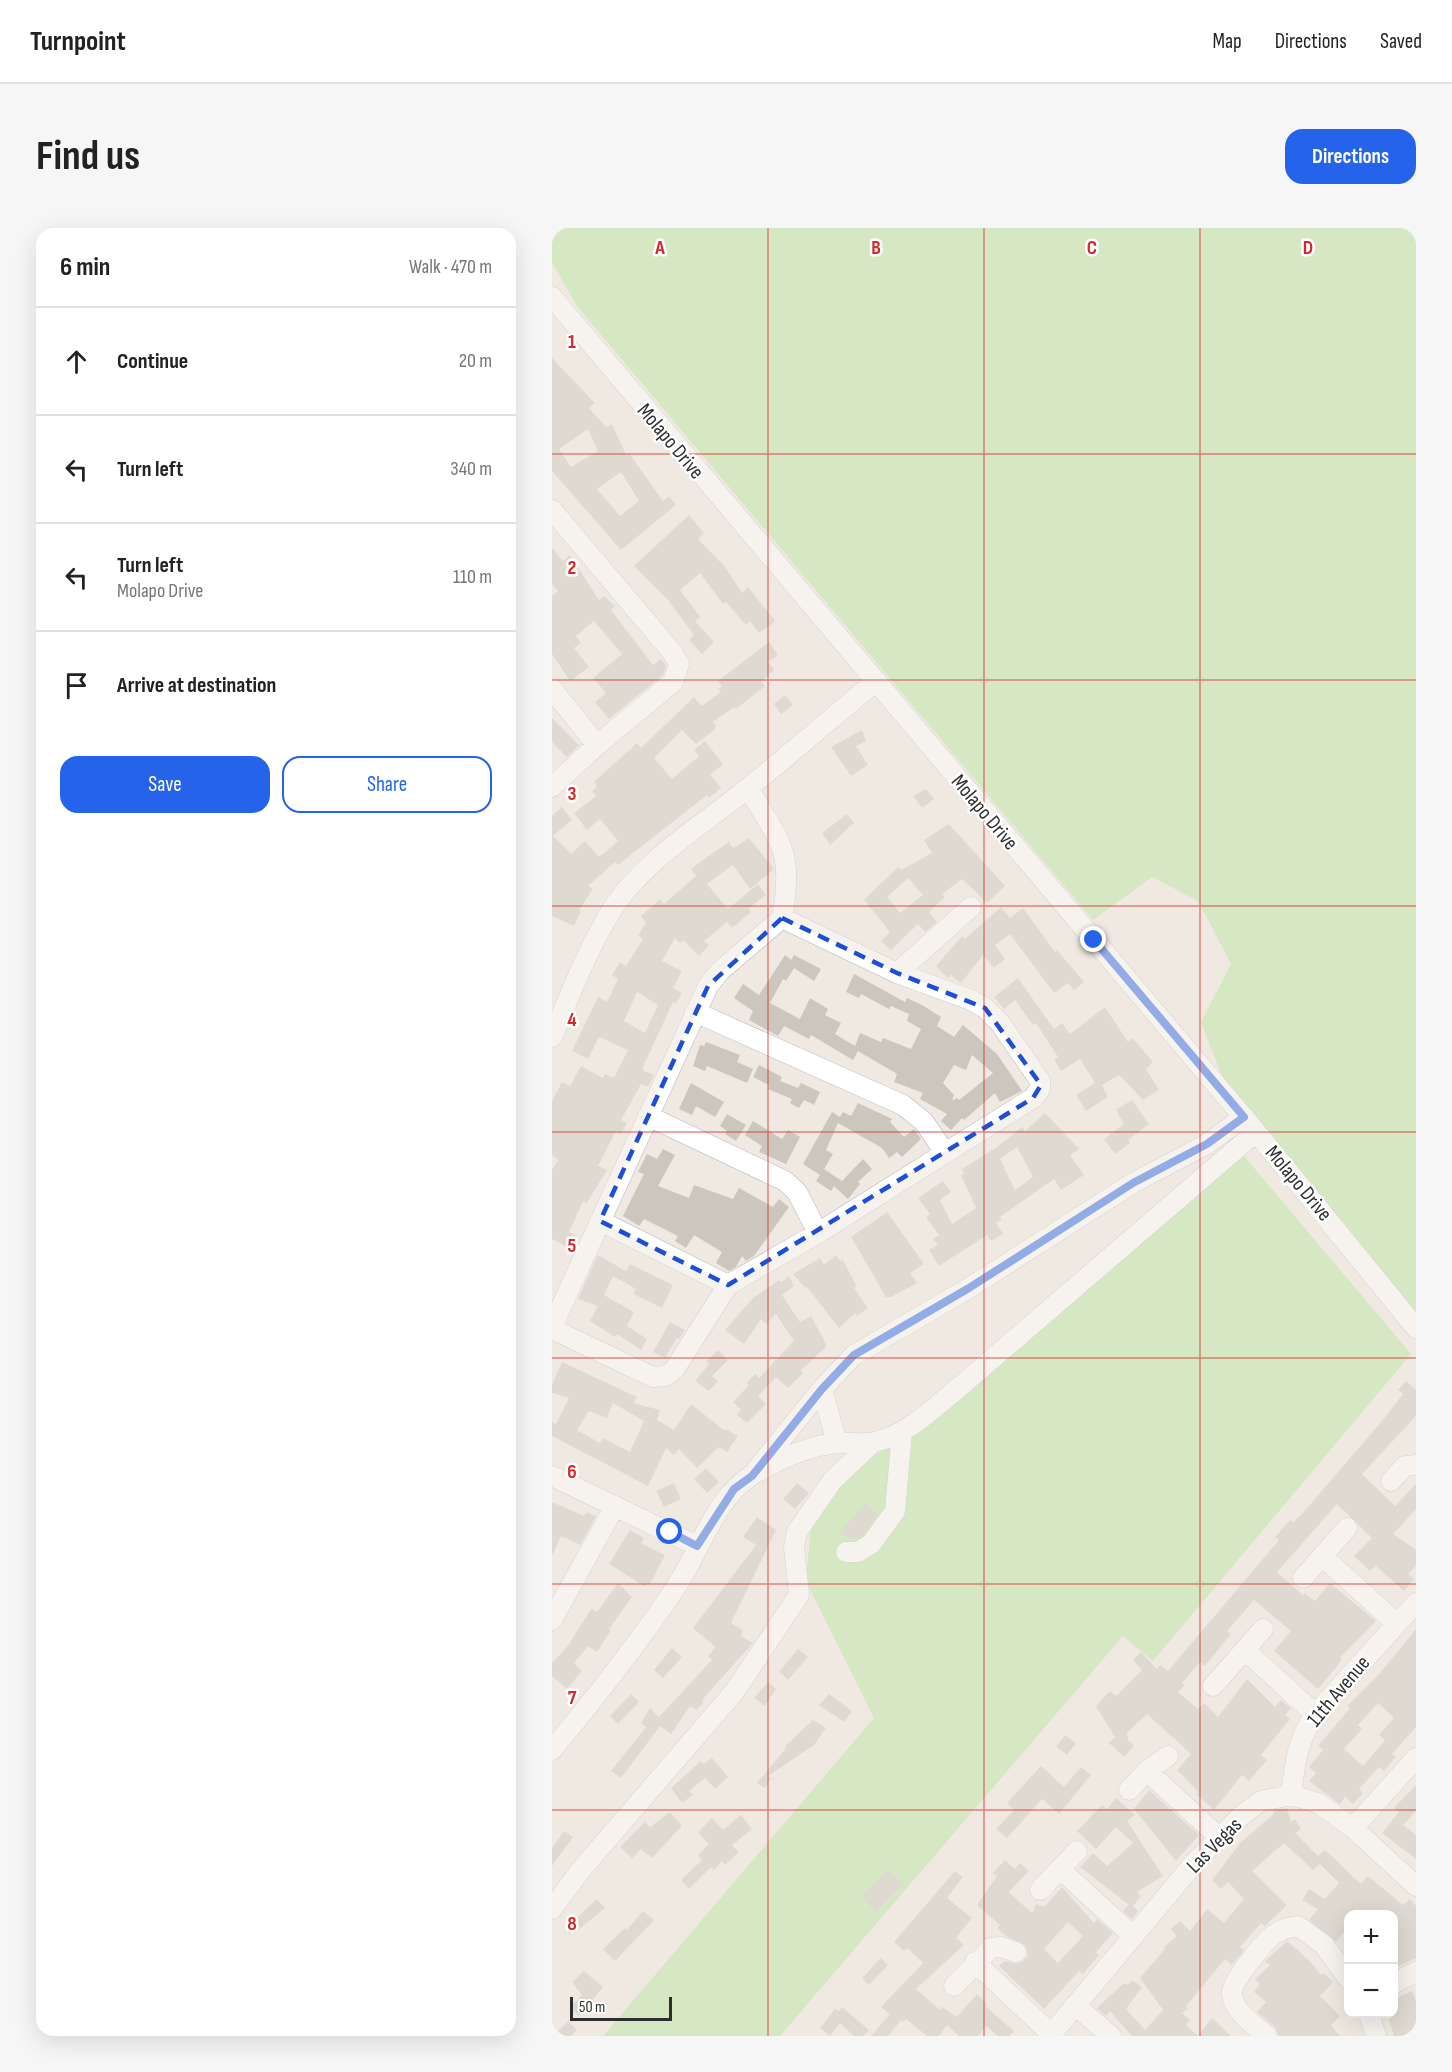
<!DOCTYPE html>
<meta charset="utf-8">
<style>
:root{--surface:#fff;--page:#f6f6f6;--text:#222;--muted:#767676;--line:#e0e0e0;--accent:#2563eb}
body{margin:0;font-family:"Sofia Sans Condensed",sans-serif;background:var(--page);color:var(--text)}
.controls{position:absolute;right:18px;bottom:18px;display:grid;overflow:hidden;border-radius:12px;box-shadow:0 6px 24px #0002}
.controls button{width:54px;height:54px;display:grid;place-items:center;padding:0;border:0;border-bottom:2px solid var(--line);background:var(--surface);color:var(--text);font:30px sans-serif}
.scale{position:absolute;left:18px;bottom:15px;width:102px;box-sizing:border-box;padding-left:6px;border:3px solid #2e2e2e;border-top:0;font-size:16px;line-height:21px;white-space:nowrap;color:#2e2e2e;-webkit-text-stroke:4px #fff;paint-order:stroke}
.stop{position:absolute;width:18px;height:18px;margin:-14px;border:4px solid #2563eb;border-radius:50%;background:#fff}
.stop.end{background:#2563eb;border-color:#fff;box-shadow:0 2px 6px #0008}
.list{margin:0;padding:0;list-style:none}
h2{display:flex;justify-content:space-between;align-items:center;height:78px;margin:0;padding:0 24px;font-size:26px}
h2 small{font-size:20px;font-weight:400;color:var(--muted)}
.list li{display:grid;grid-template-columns:39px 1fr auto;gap:18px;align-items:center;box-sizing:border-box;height:108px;padding:0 24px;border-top:2px solid var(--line)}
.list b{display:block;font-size:22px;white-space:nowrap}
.list p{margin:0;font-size:20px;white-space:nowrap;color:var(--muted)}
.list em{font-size:20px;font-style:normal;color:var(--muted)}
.actions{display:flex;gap:12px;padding:18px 24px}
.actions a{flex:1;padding:14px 0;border:2px solid var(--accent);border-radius:18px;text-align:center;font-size:21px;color:var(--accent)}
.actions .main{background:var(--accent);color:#fff}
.icon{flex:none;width:33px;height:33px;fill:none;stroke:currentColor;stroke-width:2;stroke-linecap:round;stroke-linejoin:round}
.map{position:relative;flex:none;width:864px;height:1808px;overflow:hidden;border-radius:18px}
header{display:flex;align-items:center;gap:36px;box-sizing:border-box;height:84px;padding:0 30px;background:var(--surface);border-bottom:2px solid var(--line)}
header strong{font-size:28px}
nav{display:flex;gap:33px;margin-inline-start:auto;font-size:21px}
.intro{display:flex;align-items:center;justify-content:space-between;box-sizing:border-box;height:144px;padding:0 36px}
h1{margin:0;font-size:42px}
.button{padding:15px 27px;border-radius:18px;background:var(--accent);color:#fff;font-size:21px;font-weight:700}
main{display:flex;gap:36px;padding:0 36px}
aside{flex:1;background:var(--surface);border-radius:18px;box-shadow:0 6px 24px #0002}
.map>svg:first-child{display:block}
.green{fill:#b6e59e}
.building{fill:#cbc7bf;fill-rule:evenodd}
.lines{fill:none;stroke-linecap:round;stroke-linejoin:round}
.minor-casing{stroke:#b4b7c1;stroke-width:21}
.minor{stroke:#fff;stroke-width:20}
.route{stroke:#2563eb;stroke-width:8}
.marked{fill:none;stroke:#1d4ed8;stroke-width:4.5;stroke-dasharray:12 8;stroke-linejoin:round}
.grid{fill:none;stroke:#d62828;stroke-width:1.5;stroke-opacity:0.55}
.labels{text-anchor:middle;stroke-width:5;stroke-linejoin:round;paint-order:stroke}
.street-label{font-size:21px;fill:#2e2e2e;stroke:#fff}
.grid-label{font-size:20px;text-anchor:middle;font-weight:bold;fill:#d62828;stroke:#fff;stroke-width:5;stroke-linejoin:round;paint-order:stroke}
</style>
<header>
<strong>Turnpoint</strong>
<nav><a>Map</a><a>Directions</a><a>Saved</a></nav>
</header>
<div class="intro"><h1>Find us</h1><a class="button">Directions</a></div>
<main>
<aside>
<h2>6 min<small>Walk · 470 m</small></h2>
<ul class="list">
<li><svg class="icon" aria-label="ahead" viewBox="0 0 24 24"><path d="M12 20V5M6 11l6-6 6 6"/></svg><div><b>Continue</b></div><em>20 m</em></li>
<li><svg class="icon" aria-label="left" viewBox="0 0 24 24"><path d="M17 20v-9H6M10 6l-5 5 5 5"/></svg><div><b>Turn left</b></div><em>340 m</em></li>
<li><svg class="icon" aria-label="left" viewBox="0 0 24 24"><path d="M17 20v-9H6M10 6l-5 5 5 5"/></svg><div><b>Turn left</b><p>Molapo Drive</p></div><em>110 m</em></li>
<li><svg class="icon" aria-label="arrive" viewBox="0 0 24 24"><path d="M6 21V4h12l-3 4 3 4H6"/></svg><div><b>Arrive at destination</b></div></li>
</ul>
<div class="actions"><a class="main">Save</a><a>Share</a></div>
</aside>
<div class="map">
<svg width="864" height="1808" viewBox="0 0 864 1808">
<rect width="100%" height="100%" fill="#efe9e1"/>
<path class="green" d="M5 0H864V1084L673 856 649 794 679 736 646 673 600 649 541 692 24 77 0 34V4Z
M687 922 859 1126 601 1433 571 1408 228 1808H51L322 1490 254 1353 259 1296 306 1235 364 1206Z"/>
<path class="building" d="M0 130 43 175 37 180 54 199 60 196 74 227 77 225 111 273 117 268 124 277 69 322 0 243ZM36 201 46 223 19 239 7 221ZM69 244 87 273 68 288 45 261Z
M137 287 152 305 146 311 173 339 190 365 196 359 223 393 207 405 198 393 194 397 174 374 171 376 148 345 128 362 148 389 143 393 162 414 150 426 137 412 142 407 116 372 82 338Z
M0 320 11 333 18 327 47 372 52 368 63 378 59 382 101 437 109 431 114 438 111 447 57 491 43 474 54 465 41 450 70 426 42 393 24 408 29 415 22 420 37 439 18 453 0 426V368L6 363 0 356Z
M217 414 226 427 216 434 222 442 209 453 213 458 184 481 182 479 161 494 164 498 161 503 144 516 130 502 102 530 120 551 147 528 142 522 153 513 171 536 158 547 169 560 157 570 155 567 66 637 63 634 36 658 41 661 27 682 29 683 22 698 0 688V588L10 579 20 592 1 608 19 626 33 613 46 628 50 627 66 613 48 591 35 602 22 585 44 568 40 563 45 558 42 554 85 515 89 520 142 469 150 478 169 464 166 461 170 458 166 453Z
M233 467 241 477 229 486 222 476Z
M0 490 27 517 15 529 0 514Z
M310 502 314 513 304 518 316 537 299 548 279 519Z
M374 561 382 571 370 580 361 568Z
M295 586 302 595 278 617 270 605Z
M397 596 453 658 435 675 410 651 390 666 393 669 377 684 385 694 373 704 366 696 339 722 329 713 338 704 312 672 346 639 349 642 380 625 372 612ZM356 650 371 667 348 685 335 669Z
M197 610 222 641 198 661 181 637 155 656 176 681 206 656 214 667 196 681 199 684 180 700 175 694 152 713 157 717 147 728 131 712 128 715 123 710 110 733 130 743 121 760 130 765 124 775 121 774 91 839 92 843 102 847 96 859 89 856 69 892 75 895 69 906 64 903 46 938 55 942 35 975 31 973 17 1004 24 1007 17 1020 0 1011V942L6 932 0 927V873L10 854 18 858 29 838 51 850 53 846 62 850 76 822 47 809 36 831 20 823 46 769 55 774 66 751 60 747 68 734 74 738 91 711 86 708 94 694 89 688 108 671 112 676 144 648 139 641 155 629 177 614 181 620ZM85 764 106 777 93 805 72 793Z
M449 679 458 690 471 680 503 724 505 722 532 754 522 762 516 755 502 765 458 706 443 717 453 731 442 740 431 727 409 755 399 747 396 750 384 738 410 708 413 711Z
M233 727 239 732 242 727 269 741 262 753 242 740 234 753 231 751 218 775 248 791 258 770 276 781 273 787 289 795 283 806 303 818 308 805 329 814 331 810 359 821 369 801 355 793 357 786 339 778 337 781 309 766 307 770 294 764 302 746 353 774 355 770 370 777 389 789 385 798 402 809 411 797 445 826 470 863 448 874 443 865 412 892 410 890 399 902 389 893 395 886 368 871 371 865 342 854 345 846 306 823 301 832 259 807 257 811 232 798 226 808 197 792 201 783 182 770 191 756 207 767ZM420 827 441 845 407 872 405 870 400 873 402 867 391 855 402 837 414 842Z
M466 750 502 801 510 795 518 806 553 779 576 814 581 810 601 834 594 841 607 862 591 872 567 847 550 857 556 869 534 883 524 867 543 855 528 831 509 843 502 832 506 829 484 795 481 797 463 772 452 781 442 769Z
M154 814 188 827 185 834 201 841 195 855 155 838 153 843 141 838 148 817 152 818Z
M207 837 230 849 228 853 246 860 249 855 268 864 262 877 252 872 247 880 238 875 240 871 216 861 217 857 201 849Z
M139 855 172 874 163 889 144 878 140 887 127 881Z
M580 872 597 896 576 912 578 915 563 926 552 911 572 896 564 882Z
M306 875 340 891 338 894 352 909 362 901 369 911 350 929 345 924 337 930 330 920 286 895 274 922 281 926 272 941 290 953 311 931 320 941 306 954 308 956 296 971 282 958 279 963 264 953 268 947 251 936 280 884 288 889 291 884 299 888Z
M493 885 527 921 518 927 532 947 509 962 502 951 448 989 450 992 444 995 451 1006 439 1013 435 1007 387 1038 377 1022 386 1017 381 1011 387 1007 374 989 378 986 366 970 391 953 399 964 388 972 400 996 424 980 409 947 412 945 410 941 445 919 470 899 473 903ZM465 919 481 949 463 962 448 931Z
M175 886 194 897 184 913 173 906 175 903 168 898Z
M201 893 230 911 236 902 248 909 234 936 207 924 210 918 193 907Z
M111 921 123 927 106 958 137 970 142 957 181 971 187 960 221 979 227 971 237 979 202 1028 194 1033 190 1028 184 1039 177 1043 164 1035 170 1024 142 1007 134 1020 123 1013 126 1008 92 991 87 998 71 988 92 946 86 944 95 926 105 931Z
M335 984 372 1036 358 1045 365 1055 339 1069H334L299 1009Z
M46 1027 74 1043 78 1036 121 1057 110 1080 81 1066 84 1061 61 1048 52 1067 82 1084 75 1098 95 1111 89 1122 65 1106 63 1109 38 1093 46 1078 26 1071Z
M284 1027 288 1033 291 1032 305 1059 302 1060 316 1080 305 1088 303 1085 287 1100 255 1059 253 1060 241 1046 268 1030 272 1037Z
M237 1048 242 1058 230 1067 248 1094 259 1088 274 1116 273 1120 249 1142 251 1145 236 1160 224 1149 206 1168 214 1176 195 1195 185 1187 189 1182 181 1174 197 1157 195 1155 203 1146 207 1150 242 1113 224 1086 214 1096 209 1091 192 1116 173 1102 201 1070 227 1052 229 1054Z
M118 1094 133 1102 127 1111 125 1110 113 1130 101 1124Z
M166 1122 176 1132 160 1148 166 1153 157 1163 143 1153 157 1136 154 1133Z
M10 1134 85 1169 81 1175 108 1182 105 1192 122 1202 139 1176 173 1203 174 1201 186 1208 175 1224 167 1219 145 1240 127 1221 122 1227 114 1220 96 1258 0 1208V1194L4 1196 17 1170 0 1165V1157ZM61 1175 92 1193 78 1224 51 1210 48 1215 25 1202 37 1183 55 1190Z
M854 1153 864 1162V1188L810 1246 843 1278 864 1256V1281L841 1306 864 1322V1338L856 1346 862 1351 852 1363 824 1338 818 1343 802 1328 820 1310 785 1276 725 1344 751 1367 753 1365 763 1373 778 1355 824 1393 788 1429 790 1432 766 1461 722 1423 739 1403 702 1372 675 1403 679 1406 653 1438 648 1434 630 1455 633 1457 626 1464 646 1481 652 1475 666 1489 695 1451 723 1479 729 1472 739 1480 733 1487 738 1491 709 1527 715 1532 697 1553 690 1547 662 1582 645 1567 646 1563 625 1542 639 1526 595 1486 574 1506 577 1509 575 1511 582 1518 572 1529 557 1515 563 1509 544 1478 558 1463 564 1468 590 1442 581 1432 589 1424 605 1441 608 1437 616 1443 727 1312 723 1309 738 1292 741 1294 749 1287 830 1193 851 1166 846 1162Z
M154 1240 167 1254 155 1265 142 1251Z
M122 1255 129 1271 112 1279 104 1263Z
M245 1255 257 1265 243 1281 231 1271Z
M0 1274 32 1288 35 1284 44 1288 28 1317 9 1308 0 1328Z
M314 1275 326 1286 311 1307 299 1312 289 1303Z
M205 1289 224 1302 179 1395 191 1402 189 1408 201 1415 150 1472 152 1474 144 1482 138 1478 119 1506 108 1498 69 1550 59 1543 94 1499 89 1495 98 1480 107 1489 160 1432 156 1429 163 1419 141 1400 204 1317 191 1309Z
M78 1302 92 1310 89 1315 113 1327 98 1356 95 1355 92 1358 57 1336Z
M66 1355 80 1369 57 1401 59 1402 45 1424 36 1418 22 1435 30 1443 15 1461 0 1448V1435L15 1419 39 1381 45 1384Z
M864 1401V1499L840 1526 844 1529 832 1543 827 1539 807 1561 811 1565 801 1576 793 1569 788 1576 757 1553 764 1545 757 1539 771 1522 766 1518 798 1480 795 1478 828 1445ZM826 1475 842 1490 827 1507 833 1512 811 1538 792 1521 810 1501 806 1497Z
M120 1420 130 1429 111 1450 102 1442Z
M246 1421 256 1429 236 1452 227 1444Z
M216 1454 224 1461 213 1478 202 1470Z
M79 1466 87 1474 66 1496 58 1488Z
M277 1466 300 1483 292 1494 267 1477Z
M261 1492 274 1500 262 1517 216 1548 219 1550 213 1560 205 1555 234 1520 233 1518Z
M513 1507 524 1515 515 1527 504 1519Z
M160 1530 176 1549 163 1561 153 1550 137 1563 141 1567 130 1575 119 1560 149 1533 152 1536Z
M489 1538 512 1559 529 1539 539 1547 507 1586 490 1571 455 1610 444 1601 462 1582 455 1575Z
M864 1557V1583L851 1597 864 1607V1631L830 1605 847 1584 842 1580Z
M597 1562 647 1607 624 1633 582 1581Z
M564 1570 583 1587 575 1593 611 1648 585 1664 589 1668 581 1678 586 1683 580 1691 571 1683 577 1677 528 1639 541 1625 555 1638 581 1615 564 1599 544 1621 525 1603 550 1577 555 1581Z
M735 1580 739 1594 743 1591 749 1601 743 1605 766 1628 773 1622 809 1656 816 1648 851 1677 858 1671 864 1678V1730L842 1740V1686H796V1710L791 1705 784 1714 757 1692 766 1681 750 1672 757 1661 773 1671 787 1655 768 1636 761 1642 732 1615 700 1643 735 1677 713 1698 709 1695 688 1719 692 1722 680 1737 673 1731 634 1778 636 1781 630 1785 638 1792 634 1797 646 1808H580L558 1783 554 1788 545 1780 572 1755 576 1757 580 1752 590 1759 574 1781 593 1802 611 1782 588 1750 613 1721 612 1719 625 1708 619 1701 628 1693 638 1703 655 1681 672 1695 692 1671 676 1654 669 1661 660 1652 689 1614 722 1586 721 1583Z
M118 1584 130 1598 100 1630 89 1621 80 1630 68 1619 93 1594 98 1599Z
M189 1587 200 1601 180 1617 187 1624 173 1637 170 1633 162 1642 159 1639 137 1661 129 1652 150 1632 146 1627 157 1616 146 1604 160 1590 171 1602Z
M12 1603 21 1609 0 1638V1620Z
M453 1632 463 1641 468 1635 477 1643 457 1664 480 1685 484 1676 492 1679 510 1659 542 1695 545 1691 561 1705 544 1724 547 1727 531 1746 527 1743 492 1781 447 1738 452 1733 466 1736 471 1733 476 1727 473 1717 454 1708 445 1700 448 1697 425 1677 445 1648 441 1645ZM516 1694 531 1708 506 1735 492 1721Z
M336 1641 351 1656 324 1684 309 1669Z
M403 1643 411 1649 395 1670 420 1690 404 1710 412 1717 364 1761 388 1782 390 1779 405 1789 425 1766 435 1776 433 1778 462 1803 457 1808H446L434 1798 426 1808H407L395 1797 387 1808H375L354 1791 351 1794 349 1792 336 1808H319L338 1786 329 1779 371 1735 355 1720 352 1723 342 1714Z
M45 1671 53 1680 25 1703 19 1695Z
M91 1683 102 1692 63 1733 51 1721 73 1700 75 1702Z
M735 1713 756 1731 769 1747 771 1745 781 1754 768 1768 788 1788 779 1797 788 1808H727L723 1799 705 1784 714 1774 702 1764 708 1756 703 1751 718 1737 713 1733Z
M329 1730 336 1737 317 1757 310 1750Z
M32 1743 51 1759 27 1788 18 1779 30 1767 20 1754Z
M860 1763 864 1772V1804L855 1808H842L835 1785H842V1771Z
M290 1779 317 1802 311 1808H302L288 1795 278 1808 268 1800 283 1781 287 1783Z
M660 1790 679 1808H646Z
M16 1793 25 1802 19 1808H1Z"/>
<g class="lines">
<g class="minor-casing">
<path id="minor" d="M0 69 704 904 864 1100
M0 282 120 424 127 436 121 454 45 517 0 559
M0 461 45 517
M345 745 419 679
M143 784 351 877 372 894 393 925
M0 809C19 765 37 717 63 677 94 632 144 601 186 568 233 531 277 492 323 454
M96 888 233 953 245 964 266 1005
M48 993 176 1057
M0 1099 156 758 168 743 230 690C242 624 229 615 196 560
M0 1101 101 1149 113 1148 122 1142 176 1057 266 1005 481 870 488 861V853L448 795 433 780 419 772 345 745 230 690
M270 1161 285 1215
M205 1241 270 1161 302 1127 417 1060 581 955 655 916 692 889
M0 1248 145 1318
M839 1253 853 1238 864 1237
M294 1324H306L319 1316 343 1283 350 1204
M770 1328 844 1395
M751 1350 795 1300
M0 1392 63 1278
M693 1422 763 1486
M661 1458 711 1401
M0 1522C43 1470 86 1416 124 1359 148 1323 162 1271 200 1247 225 1232 256 1218 285 1215 297 1214 310 1217 322 1214 352 1208 375 1186 398 1167L704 904
M616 1528 595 1543 668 1610
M577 1562 595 1543
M739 1567C743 1534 745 1514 763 1486L864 1375
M801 1600 864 1530
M508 1641 580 1707
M488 1662 525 1623
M0 1681 28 1643 183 1463 247 1367 242 1319 245 1304 280 1253 321 1214
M423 1734 499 1806
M842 1755 864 1744
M402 1758 439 1720 449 1719 464 1724
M523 1777 559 1808
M817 1786 824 1808
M498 1808 644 1633 690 1587 709 1573 739 1567 766 1575 801 1600 864 1658
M715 1808C704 1798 680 1783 680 1765 680 1753 710 1717 720 1708 728 1702 736 1699 746 1698L772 1717 796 1750"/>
</g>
<use href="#minor" class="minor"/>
</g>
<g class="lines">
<path class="route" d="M118 1304 145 1318 182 1261 200 1248 270 1161 302 1127 417 1060 581 955 655 916 692 889 542 712"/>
</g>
<path d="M0 0H864V1808H0ZM230 690 345 745 433 780 489 857 481 870 176 1057 48 993 156 758Z" fill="#efe9e1" fill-opacity=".55" fill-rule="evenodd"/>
<path class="marked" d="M230 690 345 745 433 780 489 857 481 870 176 1057 48 993 156 758Z"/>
<path class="grid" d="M216 0V1808M432 0V1808M648 0V1808M0 226H864M0 452H864M0 678H864M0 904H864M0 1130H864M0 1356H864M0 1582H864"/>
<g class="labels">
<g class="street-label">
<text transform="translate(119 213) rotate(50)" y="7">Molapo Drive</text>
<text transform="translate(433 584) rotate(50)" y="7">Molapo Drive</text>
<text transform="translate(747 955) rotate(50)" y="7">Molapo Drive</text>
<text transform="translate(786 1463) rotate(-50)" y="7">11th Avenue</text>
<text transform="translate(662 1617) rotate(-45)" y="7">Las Vegas</text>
</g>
</g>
<g class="grid-label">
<text x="108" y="26">A</text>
<text x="324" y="26">B</text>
<text x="540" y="26">C</text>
<text x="756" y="26">D</text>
<text x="20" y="120">1</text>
<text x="20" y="346">2</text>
<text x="20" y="572">3</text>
<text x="20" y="798">4</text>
<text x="20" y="1024">5</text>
<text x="20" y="1250">6</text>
<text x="20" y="1476">7</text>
<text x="20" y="1702">8</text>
</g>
</svg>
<div class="controls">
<button>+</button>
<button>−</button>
</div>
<div class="scale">50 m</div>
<div class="stop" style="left:118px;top:1304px"></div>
<div class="stop end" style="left:542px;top:712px"></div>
</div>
</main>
